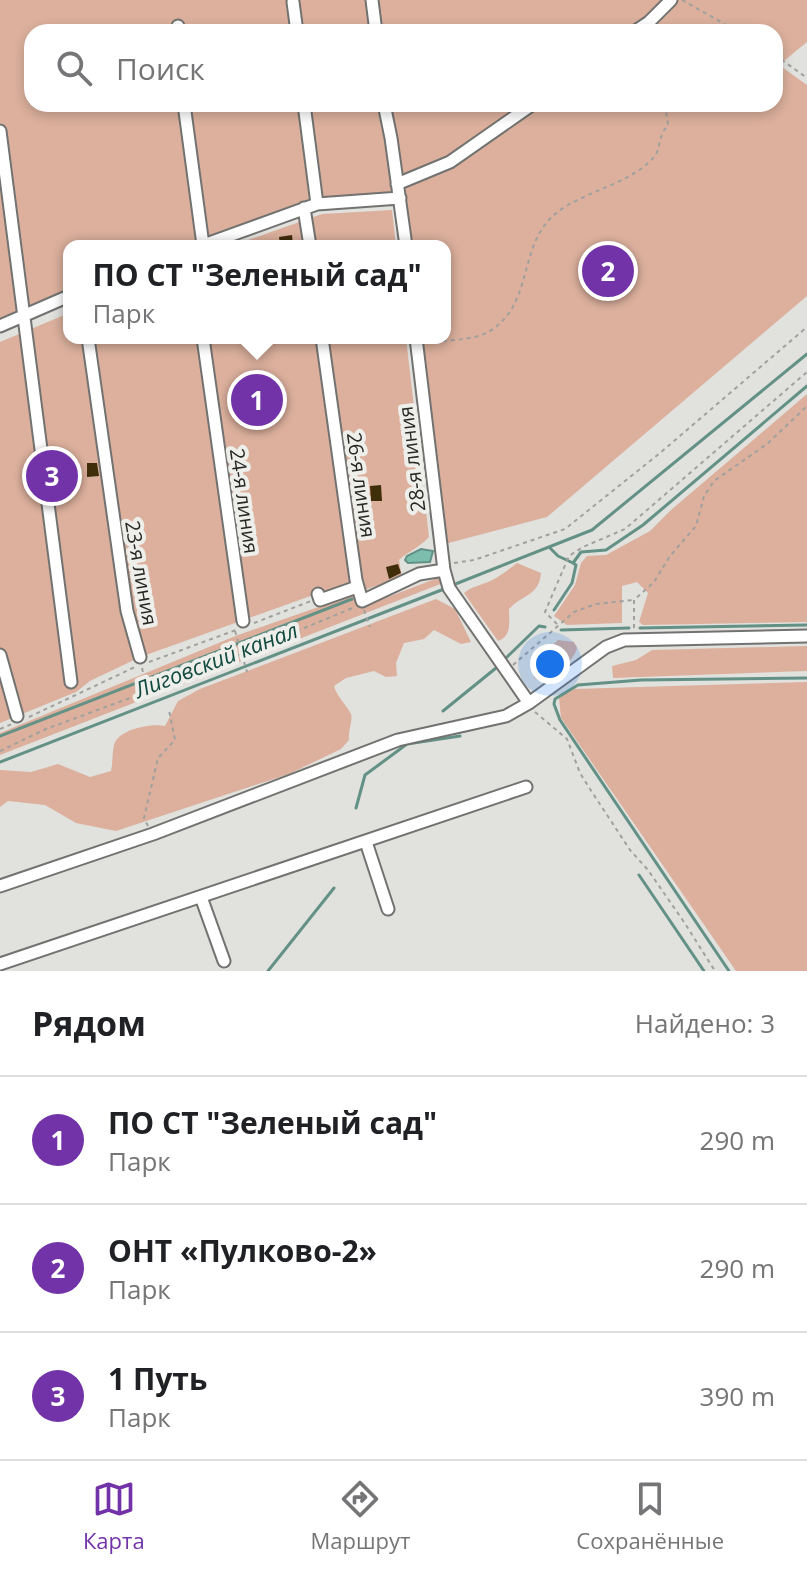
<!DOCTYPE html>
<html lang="ru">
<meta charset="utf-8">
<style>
:root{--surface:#fff;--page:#f6f6f6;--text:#202124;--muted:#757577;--line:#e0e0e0;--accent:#7333a8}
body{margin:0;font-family:"Open Sans",sans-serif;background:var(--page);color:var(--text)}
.you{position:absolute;left:550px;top:664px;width:28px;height:28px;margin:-20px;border:6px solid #fff;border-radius:50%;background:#1a73e8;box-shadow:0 0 0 12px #1a73e833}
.badge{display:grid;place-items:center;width:52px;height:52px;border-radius:50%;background:var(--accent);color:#fff;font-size:26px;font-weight:700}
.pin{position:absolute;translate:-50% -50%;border:4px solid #fff;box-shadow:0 2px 8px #0006}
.popup{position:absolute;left:63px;top:240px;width:388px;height:104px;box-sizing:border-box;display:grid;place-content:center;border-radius:16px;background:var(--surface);filter:drop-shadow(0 2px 6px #0005);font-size:26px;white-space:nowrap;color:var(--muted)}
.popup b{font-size:30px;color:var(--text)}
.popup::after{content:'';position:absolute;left:50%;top:100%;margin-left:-16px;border:16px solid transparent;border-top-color:var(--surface)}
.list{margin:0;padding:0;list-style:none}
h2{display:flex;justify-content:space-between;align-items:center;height:104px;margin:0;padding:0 32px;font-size:34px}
h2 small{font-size:26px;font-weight:400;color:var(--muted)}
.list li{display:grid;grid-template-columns:52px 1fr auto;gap:24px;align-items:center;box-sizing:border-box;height:128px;padding:0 32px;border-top:2px solid var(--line)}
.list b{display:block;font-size:30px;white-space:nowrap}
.list p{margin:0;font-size:26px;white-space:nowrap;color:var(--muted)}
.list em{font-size:26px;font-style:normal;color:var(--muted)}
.icon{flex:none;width:44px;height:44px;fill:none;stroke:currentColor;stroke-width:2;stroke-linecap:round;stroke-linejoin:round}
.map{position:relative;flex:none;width:807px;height:971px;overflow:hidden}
.search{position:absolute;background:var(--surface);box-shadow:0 4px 12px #0003;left:24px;right:24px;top:24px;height:88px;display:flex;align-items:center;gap:20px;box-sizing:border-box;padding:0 28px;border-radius:24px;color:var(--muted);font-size:30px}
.sheet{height:488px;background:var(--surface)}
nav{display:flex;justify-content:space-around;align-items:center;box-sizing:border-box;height:112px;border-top:2px solid var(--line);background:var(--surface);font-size:22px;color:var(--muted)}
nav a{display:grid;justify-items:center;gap:4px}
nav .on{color:var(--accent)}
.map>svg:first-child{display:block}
.green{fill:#dcb09d;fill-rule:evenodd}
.water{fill:#7cbeae;stroke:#639186;stroke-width:2}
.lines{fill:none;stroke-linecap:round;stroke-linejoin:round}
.stream{stroke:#639186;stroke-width:3}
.building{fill:#402d09}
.minor-casing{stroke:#727370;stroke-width:15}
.path{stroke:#a0a09e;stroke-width:2;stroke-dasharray:4 4;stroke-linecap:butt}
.minor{stroke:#fff;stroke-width:11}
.labels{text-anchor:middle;stroke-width:8;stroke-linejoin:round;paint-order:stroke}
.street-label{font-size:20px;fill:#282827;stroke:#eeeeeb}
.water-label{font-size:22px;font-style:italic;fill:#114a3f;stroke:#eeeeeb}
</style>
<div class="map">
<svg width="807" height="971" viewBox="0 0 807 971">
<rect width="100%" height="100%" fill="#e1e1de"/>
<path class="green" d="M0 0H807V42L779 65 807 85V296L547 517 441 545 416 338H445V246H406L400 198 317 204 201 246H69V296L0 326ZM32 32H775V104H32Z
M392 210 396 246H231L322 214Z
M69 313V338H85L136 659 90 681 76 692 0 723V342Z
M92 338H406L429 537C420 547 409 551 399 560L402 577 364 590 361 578 146 655 133 608Z
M807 394V622L643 625 639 622 648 593 637 582 622 586V623L567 625 554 616 575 585 581 563 587 556 606 555 650 531 671 510Z
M517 563 541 573C539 596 523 594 509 609 509 622 512 636 498 641L464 593C472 586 479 586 488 582 499 577 508 570 517 563Z
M440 577 443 583 0 755V733L238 635 353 595 362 607Z
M436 599 455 609 471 642 461 644 434 630 424 639 404 643 396 663 397 676 386 677 374 671 346 678 334 686C337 697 346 704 351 714 353 720 348 730 349 740L341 749 289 774 116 831 76 823 45 805 8 801 0 807V770L31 772 58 764 90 777 111 771C113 762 112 753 114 745 118 729 152 723 165 726L178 701 200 689Z
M558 640 574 642 577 648C573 663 554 675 541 681L534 678V662Z
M807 646V671L613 678 612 666 636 660 652 650Z
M807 682V971H736L561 718 559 698 574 689Z"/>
<path class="water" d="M421 549 433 551 430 562 408 563 405 560 407 556Z"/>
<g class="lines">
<path class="stream" d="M550 548 558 556 573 563
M453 585 592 530 807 354
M554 610 572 583 576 565 573 563 581 552 606 550 643 525 807 386
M640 628 807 625
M561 630 629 628
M507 657 539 626 545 627
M443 711 496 668
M0 736 352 599
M0 762 444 589
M356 808 365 775 407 744 460 736
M639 875 704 971
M268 971 334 888
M729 971 560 720 554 704 555 699 578 685 641 680 807 678"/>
</g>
<path class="building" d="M292 235 293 246H280L279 237Z
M87 463H97L99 476 87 477Z
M381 485 382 501H371L370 486Z
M398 564 401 573 389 579 386 567Z"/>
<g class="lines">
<g class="minor-casing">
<path id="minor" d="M372 0 376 32
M293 2 297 32
M178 26V32
M634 32 649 22 671 0
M184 104 203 245
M304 104 317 204
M384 104 391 138 406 246
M0 131 71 682
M397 184 450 162 533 104
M304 208 310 246
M201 246 317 204 400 198
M0 326 69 296
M88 338 127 611 140 657
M203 338 243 621
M322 338 356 580 362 601 419 574 444 570
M416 338 444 570 449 588 529 703
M318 594 320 600 357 587
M0 655 17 716
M366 842 388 909
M0 886 153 834 398 740 506 716 529 703 606 647 624 640 807 636
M201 897 224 961
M0 964 526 787"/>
</g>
<path class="path" d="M682 0 739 32
M775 55 807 78
M427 343C447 339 475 342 493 329 531 302 520 253 548 221 572 193 628 187 654 157 660 150 658 143 662 135 663 131 666 128 668 125L665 104
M454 563 474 560 565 529 660 453 807 327
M364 610 370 627
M254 623 311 601
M557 624 545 612 569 556 583 547 625 529 807 372
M634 628V600L654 582 670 556 696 526 704 496 714 481 767 444 807 406
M235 631 247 672
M149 662 236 630
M513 665 574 612 596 604 633 600
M142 668 147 689
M535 712 567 739 580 773 590 789 630 850 648 870 684 922 715 971
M29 717 135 667
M0 729 12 724
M0 751 46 729 179 680 355 607
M148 826 144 818 158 758 175 740 169 710"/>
<use href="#minor" class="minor"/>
</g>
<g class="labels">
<g class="street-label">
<text transform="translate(412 459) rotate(-97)" y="7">28-я линия</text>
<text transform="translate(361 485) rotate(82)" y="7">26-я линия</text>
<text transform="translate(244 501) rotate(82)" y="7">24-я линия</text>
<text transform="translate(141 573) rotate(80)" y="7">23-я линия</text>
</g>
<g class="water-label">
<text transform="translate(216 660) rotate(-21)" y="8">Лиговский канал</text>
</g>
</g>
</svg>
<div class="you"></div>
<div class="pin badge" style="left:257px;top:400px">1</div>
<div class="popup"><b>ПО СТ &quot;Зеленый сад&quot;</b>Парк</div>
<div class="pin badge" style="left:608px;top:271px">2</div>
<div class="pin badge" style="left:52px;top:476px">3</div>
<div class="search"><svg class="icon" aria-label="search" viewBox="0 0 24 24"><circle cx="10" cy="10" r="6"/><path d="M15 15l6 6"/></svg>Поиск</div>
</div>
<section class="sheet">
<h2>Рядом<small>Найдено: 3</small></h2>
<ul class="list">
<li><span class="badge">1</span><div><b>ПО СТ &quot;Зеленый сад&quot;</b><p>Парк</p></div><em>290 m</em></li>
<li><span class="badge">2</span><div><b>ОНТ «Пулково-2»</b><p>Парк</p></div><em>290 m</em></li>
<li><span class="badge">3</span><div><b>1 Путь</b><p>Парк</p></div><em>390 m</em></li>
</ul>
</section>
<nav>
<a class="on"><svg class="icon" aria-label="map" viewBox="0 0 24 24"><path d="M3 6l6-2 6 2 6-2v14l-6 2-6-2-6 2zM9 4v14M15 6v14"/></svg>Карта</a>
<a><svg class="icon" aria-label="directions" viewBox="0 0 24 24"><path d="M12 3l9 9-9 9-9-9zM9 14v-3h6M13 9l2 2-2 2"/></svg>Маршрут</a>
<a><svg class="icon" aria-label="saved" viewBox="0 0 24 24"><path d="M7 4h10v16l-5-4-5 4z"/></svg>Сохранённые</a>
</nav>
